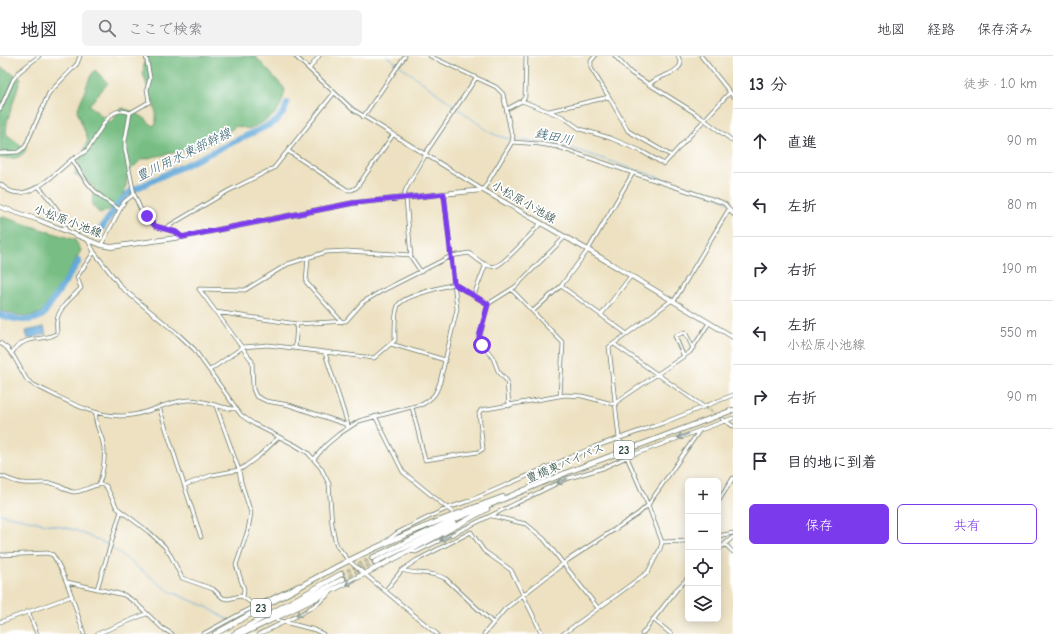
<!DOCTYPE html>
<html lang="ja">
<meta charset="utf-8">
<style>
:root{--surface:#fff;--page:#f2f2f3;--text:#2b2b33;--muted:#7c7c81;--line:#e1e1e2;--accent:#7c3aed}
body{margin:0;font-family:"Comic Neue","Klee One",sans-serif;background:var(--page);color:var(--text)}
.controls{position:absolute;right:12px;bottom:12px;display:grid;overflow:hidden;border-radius:6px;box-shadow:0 2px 10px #0003}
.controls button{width:36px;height:36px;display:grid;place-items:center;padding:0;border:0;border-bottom:1px solid var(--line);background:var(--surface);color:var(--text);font:20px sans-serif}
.stop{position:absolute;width:12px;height:12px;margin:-9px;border:3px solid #7c3aed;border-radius:50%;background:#fff}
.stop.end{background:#7c3aed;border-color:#fff;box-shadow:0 1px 4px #0008}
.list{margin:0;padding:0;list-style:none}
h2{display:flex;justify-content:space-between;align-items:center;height:52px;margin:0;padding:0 16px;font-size:17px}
h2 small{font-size:13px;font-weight:400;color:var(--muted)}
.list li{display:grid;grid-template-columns:26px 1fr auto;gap:12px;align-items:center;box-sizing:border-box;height:64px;padding:0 16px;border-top:1px solid var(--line)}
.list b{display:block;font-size:15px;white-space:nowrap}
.list p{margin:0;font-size:13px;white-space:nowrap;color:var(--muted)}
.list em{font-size:13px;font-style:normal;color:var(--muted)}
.actions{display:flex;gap:8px;padding:12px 16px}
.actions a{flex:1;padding:9px 0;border:1px solid var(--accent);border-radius:6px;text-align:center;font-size:14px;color:var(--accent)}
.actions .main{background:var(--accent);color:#fff}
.icon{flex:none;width:22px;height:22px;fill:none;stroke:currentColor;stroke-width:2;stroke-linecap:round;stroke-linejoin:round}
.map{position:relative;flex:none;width:733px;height:578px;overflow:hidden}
header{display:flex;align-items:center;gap:24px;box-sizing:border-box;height:56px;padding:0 20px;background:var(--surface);border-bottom:1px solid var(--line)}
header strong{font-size:19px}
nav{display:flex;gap:22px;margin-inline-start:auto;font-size:14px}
.search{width:280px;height:36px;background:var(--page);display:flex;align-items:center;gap:10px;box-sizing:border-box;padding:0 14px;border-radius:6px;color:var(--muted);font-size:15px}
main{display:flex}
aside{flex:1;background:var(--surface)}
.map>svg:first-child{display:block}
.forest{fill:#78be84;stroke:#4c7e5c}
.water{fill:#65aada;stroke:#427487}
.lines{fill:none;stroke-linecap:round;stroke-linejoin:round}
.stream{stroke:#65aada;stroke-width:1}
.river{stroke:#65aada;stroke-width:6}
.minor-tunnel{stroke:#c4c0a5;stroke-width:3;stroke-dasharray:3 1.5;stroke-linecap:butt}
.highway-tunnel{stroke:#c4c0a5;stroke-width:4.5;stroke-dasharray:4.5 2;stroke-linecap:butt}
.minor-casing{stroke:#677665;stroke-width:4.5}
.major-casing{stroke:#677665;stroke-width:5.5}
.highway-casing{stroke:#677665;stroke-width:6}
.minor{stroke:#fff;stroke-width:3}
.major{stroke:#fff;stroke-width:4}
.highway{stroke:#fff;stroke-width:4.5}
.oneway{stroke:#8f9e9a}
.route{stroke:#7c3aed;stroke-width:5}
.labels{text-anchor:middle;stroke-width:3.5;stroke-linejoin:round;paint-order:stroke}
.shield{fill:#fff;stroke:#627771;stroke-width:1}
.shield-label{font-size:11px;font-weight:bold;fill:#1f3d34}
.street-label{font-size:12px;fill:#1f3d34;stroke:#fff}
.water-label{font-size:13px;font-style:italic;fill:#38636e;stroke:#fff}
</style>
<header>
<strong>地図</strong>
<div class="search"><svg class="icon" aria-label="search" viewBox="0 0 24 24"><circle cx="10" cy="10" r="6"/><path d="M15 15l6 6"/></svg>ここで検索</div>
<nav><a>地図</a><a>経路</a><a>保存済み</a></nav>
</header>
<main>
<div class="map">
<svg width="733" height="578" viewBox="0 0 733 578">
<rect width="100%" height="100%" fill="#fff"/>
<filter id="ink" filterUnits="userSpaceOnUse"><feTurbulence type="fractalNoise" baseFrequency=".025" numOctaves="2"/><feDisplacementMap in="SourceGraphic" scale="8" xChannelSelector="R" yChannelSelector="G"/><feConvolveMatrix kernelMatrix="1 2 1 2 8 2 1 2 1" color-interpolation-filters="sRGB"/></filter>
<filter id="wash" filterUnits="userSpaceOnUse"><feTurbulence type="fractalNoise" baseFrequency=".012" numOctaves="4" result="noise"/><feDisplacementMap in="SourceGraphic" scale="16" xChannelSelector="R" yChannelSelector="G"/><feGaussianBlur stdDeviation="0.9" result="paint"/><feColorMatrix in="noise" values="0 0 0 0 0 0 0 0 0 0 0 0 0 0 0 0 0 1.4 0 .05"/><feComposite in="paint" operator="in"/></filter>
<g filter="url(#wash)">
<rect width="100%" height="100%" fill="#ede1c1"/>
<path class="forest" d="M145 0H255L285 33C280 60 272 61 250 73L236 70 219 83 201 91 173 97 152 101 141 104 128 116 125 135 115 151 100 158 92 149 94 130 74 118 88 84 77 55 90 21 95 14 108 27 89 49 110 67 122 52C134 56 145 60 152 70L156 68V56L143 18Z
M0 11 21 22 7 66 6 78 26 93C20 105 12 102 0 102Z
M0 160 75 184 81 194C76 204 48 252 40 257 29 264 12 257 0 255Z"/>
<path class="water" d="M44 271 46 278 28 283 26 275Z"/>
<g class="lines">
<path class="stream" d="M387 0 487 74C506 88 535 83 558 88L718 141 725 144 733 152
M0 458 75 474 108 489
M111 491 169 535 207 551 228 564"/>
<path class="river" d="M97 179 118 148 131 135 275 66 284 56 287 47
M0 259C15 263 29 268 43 259L79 205"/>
</g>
</g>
<g filter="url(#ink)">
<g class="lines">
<path class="minor-tunnel" d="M706 352 722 363
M254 549 269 559"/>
<path class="highway-tunnel" d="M341 518 372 502
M343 523 375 506"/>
<g class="minor-casing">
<path id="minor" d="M146 0 150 22 147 33 149 46 130 57 125 85V93L134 138 140 152 155 170 176 176 182 181
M295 0 352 53 483 134 512 86 513 80 511 76 503 38 496 31 430 0
M595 0 591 5V12L609 41 628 75 672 100
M615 0 631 17 695 57 733 85
M701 0 733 40
M309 13 319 0
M649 29C657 19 675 20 681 8L678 0
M522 45 563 61 580 73 610 82 641 95 664 108 730 36
M0 53 13 24 19 16 39 0
M507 53 522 45 525 41 526 0
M549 55 609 41
M363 61 405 0
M512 86 540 88 558 91 633 117 588 194 561 230 533 255
M288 95 347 134H352L357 131 393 79
M0 97 18 96 25 91 49 37 77 8 80 0
M425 98 476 22
M72 103C87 128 94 138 119 153
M633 117 721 146 725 148 733 158
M0 128C4 131 8 135 13 136 32 142 57 116 70 105 75 101 81 99 86 95 98 84 106 46 130 57
M39 131 52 146 59 156 66 175
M403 142 406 133 426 98
M406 142 411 201 421 216
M166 173 167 171 228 135 274 112 334 37
M88 184 94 196 122 232 179 279 194 293 241 359 254 368 295 389 308 397 321 412 329 428 332 469 335 484 337 490 349 505 437 578
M101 189 124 146 134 138
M308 201 306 226 342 266
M561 230 627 278
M512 234 563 287 560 340
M474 239 486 208
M674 245 729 153
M216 256 297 268 346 265 363 246 380 236 451 200 469 197C476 202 487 213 496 210 504 208 534 175 541 167
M601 259 631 220
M0 287 7 292 14 301 27 324 34 329C64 343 98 365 132 359 151 356 169 345 188 344 204 343 220 353 236 353
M391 288 445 304
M614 288 704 351
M295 293 297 268
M325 297 348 369
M11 298C15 292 19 288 26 285 36 281 48 284 57 277 57 272 56 268 57 264 59 251 73 241 81 232L77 221 94 196
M684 301 675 280 685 276 693 292
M210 314 243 291 268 289 374 302 395 284C395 275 394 255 399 248 406 239 443 231 454 228L488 248
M216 350 239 414 241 426 251 457 248 474 236 509 244 533 243 541
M509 350 507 325 498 315 493 302 479 283 488 248 515 231 565 181
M159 351 201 481
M412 351 425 404 478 396 483 393 479 357 481 354 565 339 582 340 613 348 615 347 690 296 709 267
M96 357C94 369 101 376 103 387 106 400 103 416 99 428
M375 360 403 416 452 456
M722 363 733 370
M348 371 345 368 289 349 266 345 256 340 253 333 252 305 199 233 245 234 288 208 326 196 347 195 411 199
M621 386 619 382 609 291 627 278 672 244
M314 403 326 389 339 378 359 365 423 348C434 341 436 338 440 326L457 253 444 138
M0 420C8 422 16 427 23 427 34 428 44 426 54 428 62 430 66 435 74 436 85 436 97 425 106 430L117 452 149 476 164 490 171 500 182 522 213 533 223 542 228 543 240 540 243 541 254 549
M185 429 212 419 239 414 244 411 260 399 279 381
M718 446 733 422
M492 460 526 468 544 483 598 552
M718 480 733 477
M662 486 688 485
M384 487 397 477 423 464 448 452 469 445 594 391 663 367 733 339
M725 488 733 496
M718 494 733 481
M410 495 416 496 566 423 603 412 627 401 733 362
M0 499 47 497 53 499C68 523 75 551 84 578
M402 514 417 504 471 476 484 495 511 514 542 578
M67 526 124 539 135 546 162 572 172 578
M97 533 121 455
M385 535 402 514C416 519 433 515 446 523L493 567
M28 555 37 578
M653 563 671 578
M277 564 315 574 323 578
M0 566 72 540
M97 578 146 558
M203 578 240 558 299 529
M259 578C282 567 314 554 331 536
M484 578 505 553 568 504 638 458 648 449 700 374
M563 578 648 516 660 493 662 486 648 449 626 399
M642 578 677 533 688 522"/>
</g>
<g class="major-casing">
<path id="major" d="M0 151 36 163 101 189 111 191 182 181 353 147 483 134 588 194 733 281"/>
</g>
<g class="highway-casing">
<path id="highway" d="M372 502 446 467 568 416 733 354
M375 506 454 468
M271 561 343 523
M239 577 246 576C328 537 408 497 487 453
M215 578C259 553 303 528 348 505 398 480 450 460 503 441
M234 578 341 518"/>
</g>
<use href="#minor" class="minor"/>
<use href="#major" class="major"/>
<use href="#highway" class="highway"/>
</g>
<defs><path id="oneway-shaft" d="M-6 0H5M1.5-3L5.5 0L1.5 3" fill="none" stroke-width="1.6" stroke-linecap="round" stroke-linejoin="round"/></defs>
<g class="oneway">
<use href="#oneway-shaft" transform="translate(683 380) rotate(159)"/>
<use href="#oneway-shaft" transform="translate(562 425) rotate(156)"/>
<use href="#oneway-shaft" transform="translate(445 482) rotate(154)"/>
<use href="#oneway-shaft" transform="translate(351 526) rotate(153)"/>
<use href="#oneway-shaft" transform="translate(301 557) rotate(151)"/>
</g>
</g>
<g class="lines" filter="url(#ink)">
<path class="route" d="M147 160 155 170 176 176 182 181 353 147 444 138 454 228 488 248 479 281 482 289"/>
</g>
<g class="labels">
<g class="shield">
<rect x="614" y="385" width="20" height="18" rx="3"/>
<rect x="251" y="543" width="20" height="18" rx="3"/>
</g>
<g class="shield-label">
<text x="624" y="398">23</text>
<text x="261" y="556">23</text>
</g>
<g class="street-label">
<text transform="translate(524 146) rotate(30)" y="4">小松原小池線</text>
<text transform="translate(68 165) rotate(21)" y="4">小松原小池線</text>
<text transform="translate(565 407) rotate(-23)" y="4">豊橋東バイパス</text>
</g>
<g class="water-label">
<text transform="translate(554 80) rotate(12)" y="5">銭田川</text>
<text transform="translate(183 98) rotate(-26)" y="5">豊川用水東部幹線</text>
</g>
</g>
</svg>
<div class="controls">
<button>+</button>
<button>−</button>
<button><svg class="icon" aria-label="locate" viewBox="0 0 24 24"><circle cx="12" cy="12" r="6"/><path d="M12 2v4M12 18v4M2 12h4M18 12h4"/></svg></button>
<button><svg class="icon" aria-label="layers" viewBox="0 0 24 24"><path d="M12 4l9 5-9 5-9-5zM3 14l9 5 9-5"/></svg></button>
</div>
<div class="stop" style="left:482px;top:289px"></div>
<div class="stop end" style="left:147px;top:160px"></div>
</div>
<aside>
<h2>13 分<small>徒歩 · 1.0 km</small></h2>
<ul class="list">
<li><svg class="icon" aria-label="ahead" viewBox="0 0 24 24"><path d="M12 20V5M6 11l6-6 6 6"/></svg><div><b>直進</b></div><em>90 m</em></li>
<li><svg class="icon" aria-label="left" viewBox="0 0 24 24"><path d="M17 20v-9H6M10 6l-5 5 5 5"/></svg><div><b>左折</b></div><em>80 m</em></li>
<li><svg class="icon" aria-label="right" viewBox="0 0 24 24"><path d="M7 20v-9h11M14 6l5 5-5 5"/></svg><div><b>右折</b></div><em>190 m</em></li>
<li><svg class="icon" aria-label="left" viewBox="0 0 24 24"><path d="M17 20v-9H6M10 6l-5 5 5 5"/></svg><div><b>左折</b><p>小松原小池線</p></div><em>550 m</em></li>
<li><svg class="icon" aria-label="right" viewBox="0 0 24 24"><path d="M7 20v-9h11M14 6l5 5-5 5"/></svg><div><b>右折</b></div><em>90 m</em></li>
<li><svg class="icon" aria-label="arrive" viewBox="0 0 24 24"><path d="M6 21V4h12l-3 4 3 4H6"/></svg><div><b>目的地に到着</b></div></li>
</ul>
<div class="actions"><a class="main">保存</a><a>共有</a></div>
</aside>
</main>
